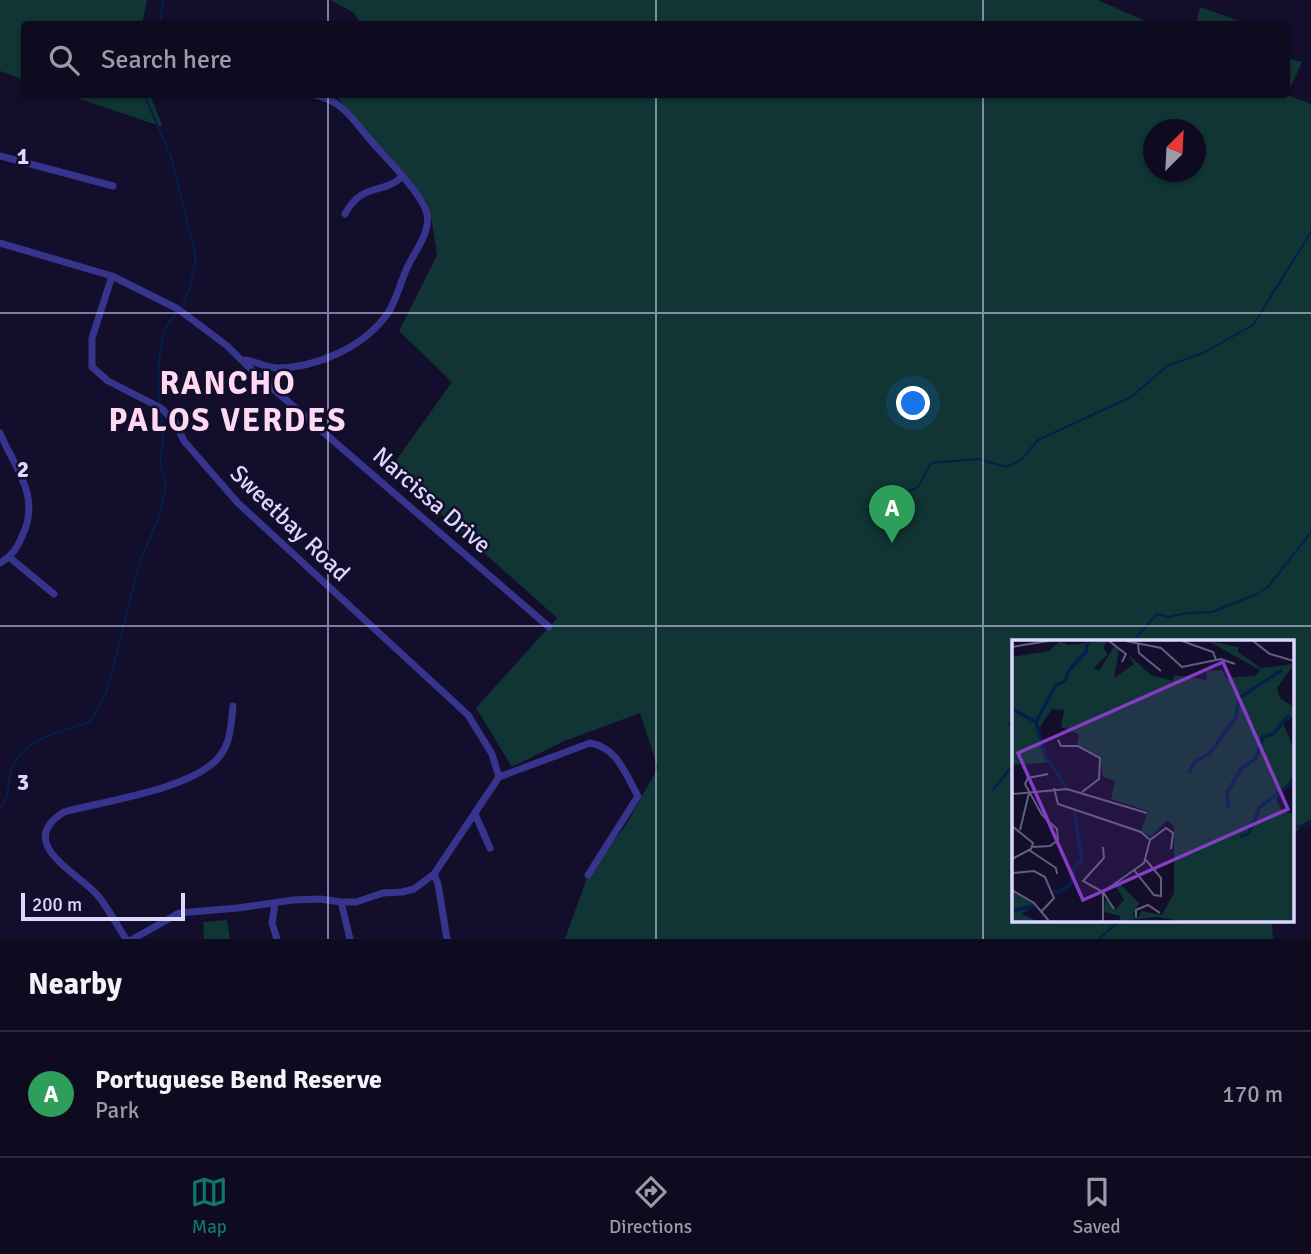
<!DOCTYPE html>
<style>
:root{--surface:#0e0a20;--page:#171329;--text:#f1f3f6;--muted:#9b9aa5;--line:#2e2b3e;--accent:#0f766e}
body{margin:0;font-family:Signika,sans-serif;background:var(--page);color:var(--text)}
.compass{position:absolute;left:1143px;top:119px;width:63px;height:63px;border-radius:50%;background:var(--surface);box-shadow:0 2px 5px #0004;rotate:24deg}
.scale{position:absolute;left:21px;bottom:18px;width:164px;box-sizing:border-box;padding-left:7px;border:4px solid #dcd7ff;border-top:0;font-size:19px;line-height:24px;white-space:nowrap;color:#dcd7ff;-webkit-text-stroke:5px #120e2b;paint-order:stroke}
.you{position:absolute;left:914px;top:404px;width:24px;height:24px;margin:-18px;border:5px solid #fff;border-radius:50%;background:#1a73e8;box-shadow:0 0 0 10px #1a73e833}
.badge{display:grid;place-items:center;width:46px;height:46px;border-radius:50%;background:var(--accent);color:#fff;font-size:23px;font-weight:700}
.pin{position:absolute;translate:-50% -58px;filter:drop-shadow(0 2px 4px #0008)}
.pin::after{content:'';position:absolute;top:37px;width:24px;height:21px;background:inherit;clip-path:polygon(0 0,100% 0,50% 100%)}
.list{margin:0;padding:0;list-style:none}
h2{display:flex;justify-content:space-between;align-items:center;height:91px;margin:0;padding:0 28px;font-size:30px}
h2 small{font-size:23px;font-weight:400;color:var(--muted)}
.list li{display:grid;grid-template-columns:46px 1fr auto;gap:21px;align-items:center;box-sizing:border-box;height:126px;padding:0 28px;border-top:2px solid var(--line)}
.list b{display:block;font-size:26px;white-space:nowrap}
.list p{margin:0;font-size:23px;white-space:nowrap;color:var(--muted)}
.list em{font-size:23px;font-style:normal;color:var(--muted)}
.icon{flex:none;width:38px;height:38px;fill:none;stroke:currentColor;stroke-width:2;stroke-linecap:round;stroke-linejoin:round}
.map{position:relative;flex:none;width:1311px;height:939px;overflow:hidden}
.search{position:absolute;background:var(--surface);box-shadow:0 2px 5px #0004;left:21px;right:21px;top:21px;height:77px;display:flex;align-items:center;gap:18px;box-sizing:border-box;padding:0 24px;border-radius:7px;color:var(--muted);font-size:26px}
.sheet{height:217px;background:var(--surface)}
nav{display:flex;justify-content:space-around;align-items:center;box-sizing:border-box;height:98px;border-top:2px solid var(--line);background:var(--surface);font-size:19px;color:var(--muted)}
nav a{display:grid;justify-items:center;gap:4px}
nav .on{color:var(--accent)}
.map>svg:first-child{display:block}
.green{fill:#103534;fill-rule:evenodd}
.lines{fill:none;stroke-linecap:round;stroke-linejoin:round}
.stream{stroke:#051f4d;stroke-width:2}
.minor{stroke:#37348e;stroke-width:7}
.grid{fill:none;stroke:#dcd7ff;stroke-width:2;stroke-opacity:0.55}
.labels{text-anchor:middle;stroke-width:5;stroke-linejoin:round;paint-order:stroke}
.street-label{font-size:24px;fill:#dcd7ff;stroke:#120e2b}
.district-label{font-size:32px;font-weight:bold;letter-spacing:2px;fill:#ffd9f2;stroke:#120e2b}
.inset-river{fill:none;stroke:#051f4d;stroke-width:3.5}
.inset-road{fill:none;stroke:#635e80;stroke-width:2}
.view{fill:#853dc5;fill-opacity:0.15;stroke:#853dc5;stroke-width:3.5}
.inset-edge{fill:none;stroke:#dcd7ff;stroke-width:3.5}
.grid-label{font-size:23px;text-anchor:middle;font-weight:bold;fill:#dcd7ff;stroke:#120e2b;stroke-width:5;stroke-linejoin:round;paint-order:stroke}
</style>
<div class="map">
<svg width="1311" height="939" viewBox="0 0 1311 939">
<rect width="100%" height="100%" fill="#120e2b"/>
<path class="green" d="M0 0H147L142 24H24V80L0 71Z
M331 0H1098L1152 24H361L354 13Z
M1200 7 1248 24H1196Z
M1287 58 1302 62 1287 95 1311 104V820L1304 823 1292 837V642H1014V920H1272L1273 939H565L588 875 625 826 658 768 640 713 562 742 512 767 476 708 557 618 390 469 452 382 399 331 437 255 431 215 426 201 335 95 1286 94ZM1154 130H1196V172H1154Z
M68 95H150L163 127Z
M227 920 230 939H204L203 922Z"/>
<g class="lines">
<path class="stream" d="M160 24 163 0
M144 94 171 157 196 258 189 291 182 306
M160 403C158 380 157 350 166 328 168 323 173 318 177 313
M867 510 918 487 931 463 979 459 1006 467 1021 460 1038 440 1131 397 1167 366 1203 353 1253 325 1311 232
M1132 642 1157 614 1169 617 1187 613 1212 612 1257 594 1269 586 1311 532
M1014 720 1009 724 1014 733
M993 790 1014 764
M0 808C10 797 7 786 11 772 19 739 62 731 90 722L106 694 141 558 160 514 166 485 160 464 163 439 161 413
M1292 828 1311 823
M1099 939 1120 920"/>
<path class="minor" d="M0 156 113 186
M345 214C362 182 382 195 402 177
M0 243 112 276 178 309 226 345 256 374 549 627
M112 276 92 338V367L108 381 161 408 175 422 184 441 238 503 468 715 492 754 499 777 434 874 414 889 402 892 383 893 356 902H341L320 899 293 900 238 908 179 913 133 939
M245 360C255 361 265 367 276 368 317 368 364 347 388 313 397 299 400 283 407 268 414 252 431 233 427 214 423 195 386 158 372 142 352 119 343 100 311 94
M0 433C14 467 41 496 23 534 18 547 12 556 0 563
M9 557 54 594
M499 777 590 743C618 748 625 774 638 796L588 875
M475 814 490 848
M434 874 438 884 447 939
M341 902 350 939
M275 903 272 923 277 939
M126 939C117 925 109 910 99 897 80 873 13 844 64 812 104 801 193 789 219 757 231 743 231 724 233 706"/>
</g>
<path class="grid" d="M328 0V24M656 0V24M983 0V24M328 94V939M656 94V939M983 94V939M0 313H1311M0 626H1311"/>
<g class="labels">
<g class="street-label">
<text transform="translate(432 500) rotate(41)" y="8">Narcissa Drive</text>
<text transform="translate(290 523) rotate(44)" y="8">Sweetbay Road</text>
</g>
<g class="district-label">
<text x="228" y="394">RANCHO<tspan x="228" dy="37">PALOS VERDES</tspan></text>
</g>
</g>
<g transform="translate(1012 640)">
<rect width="282" height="282" fill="#120e2b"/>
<path d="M48 1 56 5 95 1 91 8 96 14 82 28 87 31 102 6 107 10 102 38 122 24 116 14 139 35 161 41 162 35 195 40 194 31 210 30 214 38 243 36 248 30 196 1 226 7V12L249 28 282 24 265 48 268 58 282 67V76L271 83 282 109V135L264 159 270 171 282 174V281H168L145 277 107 281 108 276 92 272 93 259 103 270 112 260 102 243 105 241 127 263 121 275 127 277 129 271 150 275 162 253V187L155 180 139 197 129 191 136 171 99 159 103 141 91 137 88 117 65 104 67 94 49 87 52 70 40 69 26 90 31 113 40 122 0 125V17L37 11ZM0 250 23 265 10 274 25 281H0Z" fill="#103534"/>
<path class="inset-river" d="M0 69 24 82M177 133 183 121 197 114 224 77 227 58 270 30M55 148 34 117 24 82 44 45 53 41 58 29 74 12 76 1M216 168 215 153 229 129 244 118 251 97 261 94 277 75M228 197 237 193 248 167 282 141M41 250 46 253 59 245 62 228 70 220 62 170M0 271 22 266"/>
<path class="inset-road" d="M97 1 114 14 110 22M114 1 149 8 170 27 209 19 223 24M170 1 201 12 204 20M241 1 258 14 282 21M126 4 127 13 149 31M0 7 36 1M46 100 49 106H66L88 118 87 139 70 152M36 134 16 138 13 144 30 175 45 189 46 200M42 148 46 164 129 192 138 200 132 223 91 252V281M0 154 55 149 135 173M0 186 21 203 19 209 0 219M8 190 17 153M138 200 154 188 161 193 159 209M21 207 38 206 46 200M91 207 92 218 71 241 91 252 102 269M17 210 44 228 45 234M122 230 142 255 149 256V238L134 220M0 233 22 231 33 237 42 258 29 272M0 250 22 263 37 281M124 277V270L136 265 148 273"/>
<path class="view" d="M211 22 276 169 71 260 6 113Z"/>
<rect width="282" height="282" class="inset-edge"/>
</g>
<g class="grid-label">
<text x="23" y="164">1</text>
<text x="23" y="477">2</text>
<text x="23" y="790">3</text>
</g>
</svg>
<svg class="compass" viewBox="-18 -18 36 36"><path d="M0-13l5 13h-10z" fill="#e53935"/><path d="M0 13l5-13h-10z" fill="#9b9aa5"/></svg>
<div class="scale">200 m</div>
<div class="you"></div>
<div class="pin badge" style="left:892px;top:543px;background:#2e9e5b">A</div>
<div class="search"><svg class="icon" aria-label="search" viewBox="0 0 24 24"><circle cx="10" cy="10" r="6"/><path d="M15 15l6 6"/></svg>Search here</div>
</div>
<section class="sheet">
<h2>Nearby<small></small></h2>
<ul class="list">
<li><span class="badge" style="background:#2e9e5b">A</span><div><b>Portuguese Bend Reserve</b><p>Park</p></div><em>170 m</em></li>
</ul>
</section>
<nav>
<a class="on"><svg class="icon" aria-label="map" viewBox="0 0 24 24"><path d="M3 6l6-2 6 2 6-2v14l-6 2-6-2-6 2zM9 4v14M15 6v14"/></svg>Map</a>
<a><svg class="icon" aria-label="directions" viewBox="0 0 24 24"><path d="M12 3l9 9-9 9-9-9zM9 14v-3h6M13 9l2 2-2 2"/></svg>Directions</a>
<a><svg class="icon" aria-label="saved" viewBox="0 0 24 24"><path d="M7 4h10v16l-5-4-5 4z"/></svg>Saved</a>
</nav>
